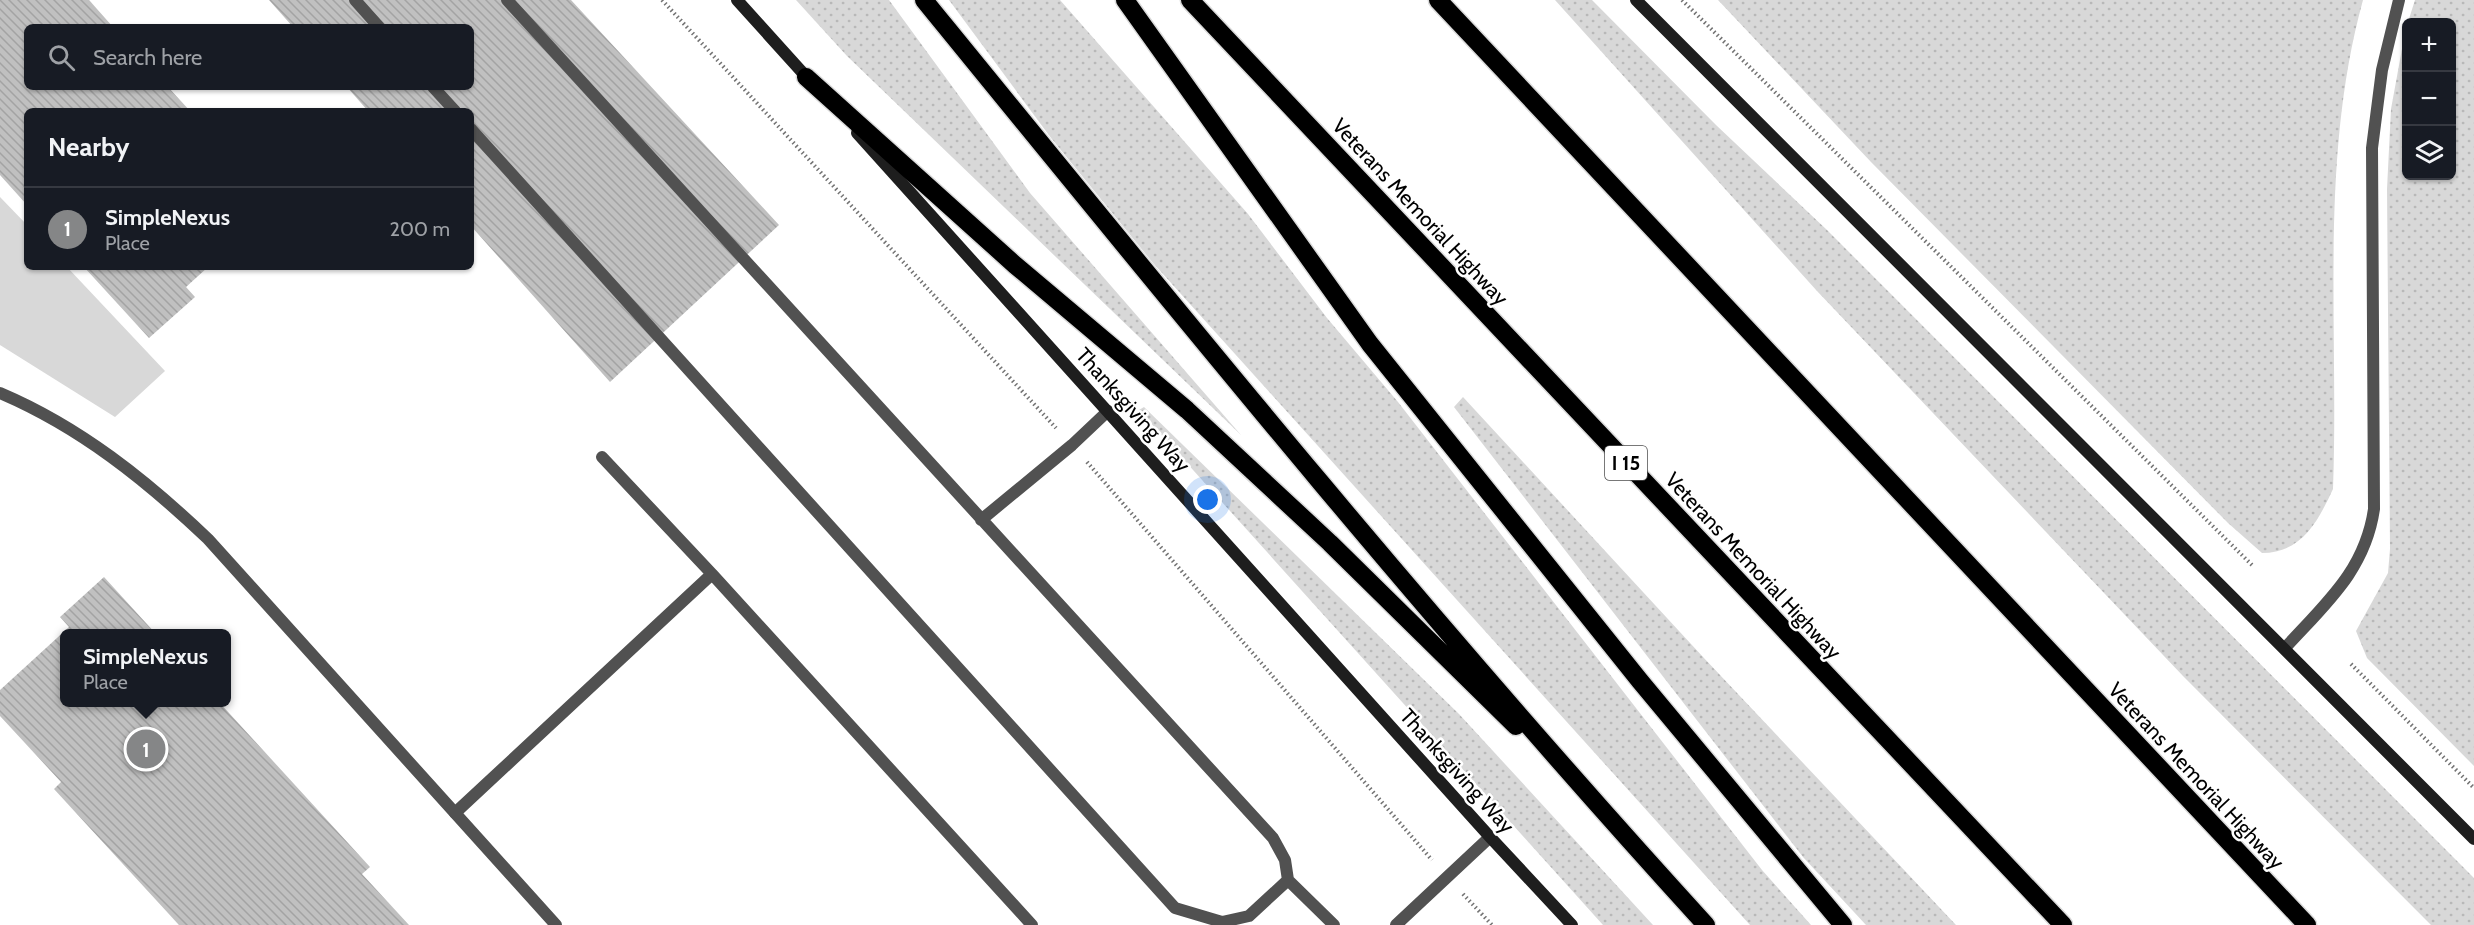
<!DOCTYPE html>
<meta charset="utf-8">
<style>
:root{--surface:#171b24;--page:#20242c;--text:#f1f3f6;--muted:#9ea1a6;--line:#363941;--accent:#858687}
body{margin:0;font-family:Cabin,sans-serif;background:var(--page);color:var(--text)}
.controls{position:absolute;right:18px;top:18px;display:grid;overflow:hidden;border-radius:9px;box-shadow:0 2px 4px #0004}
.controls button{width:54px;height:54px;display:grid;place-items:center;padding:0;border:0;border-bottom:2px solid var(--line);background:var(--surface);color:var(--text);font:30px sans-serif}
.you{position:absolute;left:1208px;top:500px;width:21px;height:21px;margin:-15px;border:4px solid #fff;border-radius:50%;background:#1a73e8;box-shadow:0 0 0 9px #1a73e833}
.badge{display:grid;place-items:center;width:39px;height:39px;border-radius:50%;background:var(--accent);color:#fff;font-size:20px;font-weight:700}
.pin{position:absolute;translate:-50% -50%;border:3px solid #fff;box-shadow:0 2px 6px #0006}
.popup{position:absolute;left:60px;top:629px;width:171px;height:78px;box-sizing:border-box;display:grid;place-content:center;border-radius:9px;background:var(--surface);filter:drop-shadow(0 2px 4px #0005);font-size:20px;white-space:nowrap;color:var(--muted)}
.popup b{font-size:22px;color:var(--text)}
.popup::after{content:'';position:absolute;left:50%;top:100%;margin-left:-12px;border:12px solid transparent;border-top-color:var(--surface)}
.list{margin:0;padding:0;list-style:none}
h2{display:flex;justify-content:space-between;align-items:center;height:78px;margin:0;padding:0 24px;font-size:26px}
h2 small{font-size:20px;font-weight:400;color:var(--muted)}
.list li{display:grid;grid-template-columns:39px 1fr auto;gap:18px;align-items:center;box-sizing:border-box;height:84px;padding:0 24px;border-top:2px solid var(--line)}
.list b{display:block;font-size:22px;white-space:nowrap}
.list p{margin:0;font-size:20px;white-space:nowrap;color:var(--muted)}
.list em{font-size:20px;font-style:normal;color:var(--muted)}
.icon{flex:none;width:33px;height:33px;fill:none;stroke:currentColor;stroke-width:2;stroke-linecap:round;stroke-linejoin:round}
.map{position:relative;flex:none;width:2474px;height:925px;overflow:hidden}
.search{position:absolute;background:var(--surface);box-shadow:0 2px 4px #0004;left:24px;top:24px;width:450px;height:66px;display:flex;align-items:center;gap:15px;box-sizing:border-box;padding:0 21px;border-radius:9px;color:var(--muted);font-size:22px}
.panel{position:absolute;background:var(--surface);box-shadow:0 2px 4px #0004;left:24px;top:108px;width:450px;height:162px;border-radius:9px}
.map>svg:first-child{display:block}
.grass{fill:url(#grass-dots)}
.green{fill:#d8d8d8}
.building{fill:url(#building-back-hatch)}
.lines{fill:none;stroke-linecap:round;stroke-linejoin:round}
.highway-casing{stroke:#dbdbdb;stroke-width:21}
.path{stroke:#737373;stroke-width:4;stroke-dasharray:1.5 3;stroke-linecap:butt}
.lane{stroke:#515151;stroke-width:12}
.street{stroke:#515151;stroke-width:12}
.secondary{stroke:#1e1e1e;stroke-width:12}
.highway{stroke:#000;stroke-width:18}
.labels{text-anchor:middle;stroke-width:5;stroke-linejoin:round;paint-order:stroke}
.shield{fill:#fff;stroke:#4c4c4c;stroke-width:1.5}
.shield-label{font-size:20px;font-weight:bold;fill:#000}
.street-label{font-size:21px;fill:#000;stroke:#fff}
</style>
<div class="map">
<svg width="2474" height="925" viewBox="0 0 2474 925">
<defs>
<pattern id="grass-dots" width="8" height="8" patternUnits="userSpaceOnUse" patternTransform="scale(1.5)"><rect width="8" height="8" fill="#d8d8d8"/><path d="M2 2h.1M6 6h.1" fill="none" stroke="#b8b8b8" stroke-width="1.8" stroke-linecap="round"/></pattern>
<pattern id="building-back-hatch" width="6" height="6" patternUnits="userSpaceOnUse" patternTransform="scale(1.5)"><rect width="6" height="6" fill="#c0c0c0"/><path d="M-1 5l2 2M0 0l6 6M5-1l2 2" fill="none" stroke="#a3a3a3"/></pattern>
</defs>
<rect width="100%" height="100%" fill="#fff"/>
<path class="grass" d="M796 0H889L1030 193 1241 435 847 56Z
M949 0H1060L1248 214 1327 318 1398 402 1762 870 1811 925H1750L1153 263 1051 138Z
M1555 0H1592L1716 125 1827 230 2474 878V925H2431L2183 676 1817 291Z
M1718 0H2363C2319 159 2339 326 2333 489 2318 521 2302 553 2262 553L2228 523 1871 162Z
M2415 0H2474V766L2367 658 2356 631 2388 573 2390 549 2387 189 2391 109 2406 27V176H2452V22H2408Z
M1463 397 1703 657 1956 925H1866L1803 857 1454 407Z
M1144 407 1459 714 1653 925H1603L1139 410Z"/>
<path class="green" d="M0 197 27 225V267H67L165 371 115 417 0 345Z"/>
<path class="building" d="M0 0H89L113 27H27V87H168L190 111H27V205L0 175Z
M269 0H571L779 225 610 382 471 226V111H368L347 87H471V27H293Z
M84 267H208L186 287 195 297 149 338Z
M104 577 156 634H65V702H219L370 867 362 874 409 925H179L54 789 61 782 0 716V690L69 627 60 617Z"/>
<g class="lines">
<g class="highway-casing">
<path id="highway" d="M924 0C1179 313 1434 627 1706 925
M1125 0 1370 344 1640 681 1843 925
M1190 0 2063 925
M1438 0 2307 925
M806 77 1015 265 1187 410 1330 543 1516 726"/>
</g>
<path class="path" d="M662 0 1056 428
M1682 0 2254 567
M1087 462 1432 860
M2351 664 2474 788
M1463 894 1492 925"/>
<path class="lane" d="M355 0 379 27
M507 0 1273 838 1285 860 1288 880 1334 925
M433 87 455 111
M471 129 1175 908 1222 922 1249 916 1288 880
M981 520 1072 445 1108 411
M712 574 1032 925
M2285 648C2325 604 2365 571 2374 509L2372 148 2382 70 2399 0
M455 813 712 574 602 457
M1396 925 1490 837"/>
<path class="street" d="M0 393C80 427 146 480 208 539L556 925"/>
<path class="secondary" d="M737 0 811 82
M1636 0 2474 839
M857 133 1490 837 1572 925"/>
<use href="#highway" class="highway"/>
</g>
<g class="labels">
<rect class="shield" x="1605" y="446" width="42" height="34" rx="4.5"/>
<g class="shield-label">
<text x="1626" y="470">I 15</text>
</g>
<g class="street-label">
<text transform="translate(1420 212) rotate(47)" y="7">Veterans Memorial Highway</text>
<text transform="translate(1133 410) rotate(48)" y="7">Thanksgiving Way</text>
<text transform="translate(1753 566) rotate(47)" y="7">Veterans Memorial Highway</text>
<text transform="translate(1457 771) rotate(48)" y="7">Thanksgiving Way</text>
<text transform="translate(2196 776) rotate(47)" y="7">Veterans Memorial Highway</text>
</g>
</g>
</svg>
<div class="controls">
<button>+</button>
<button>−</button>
<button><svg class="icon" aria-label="layers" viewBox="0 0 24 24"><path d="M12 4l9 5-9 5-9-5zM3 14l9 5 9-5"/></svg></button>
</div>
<div class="you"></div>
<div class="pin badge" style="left:146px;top:749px">1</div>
<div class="popup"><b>SimpleNexus</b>Place</div>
<div class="search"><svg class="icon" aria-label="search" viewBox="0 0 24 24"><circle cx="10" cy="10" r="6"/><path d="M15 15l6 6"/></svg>Search here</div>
<section class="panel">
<h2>Nearby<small></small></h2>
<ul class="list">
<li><span class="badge">1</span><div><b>SimpleNexus</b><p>Place</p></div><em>200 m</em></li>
</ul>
</section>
</div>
